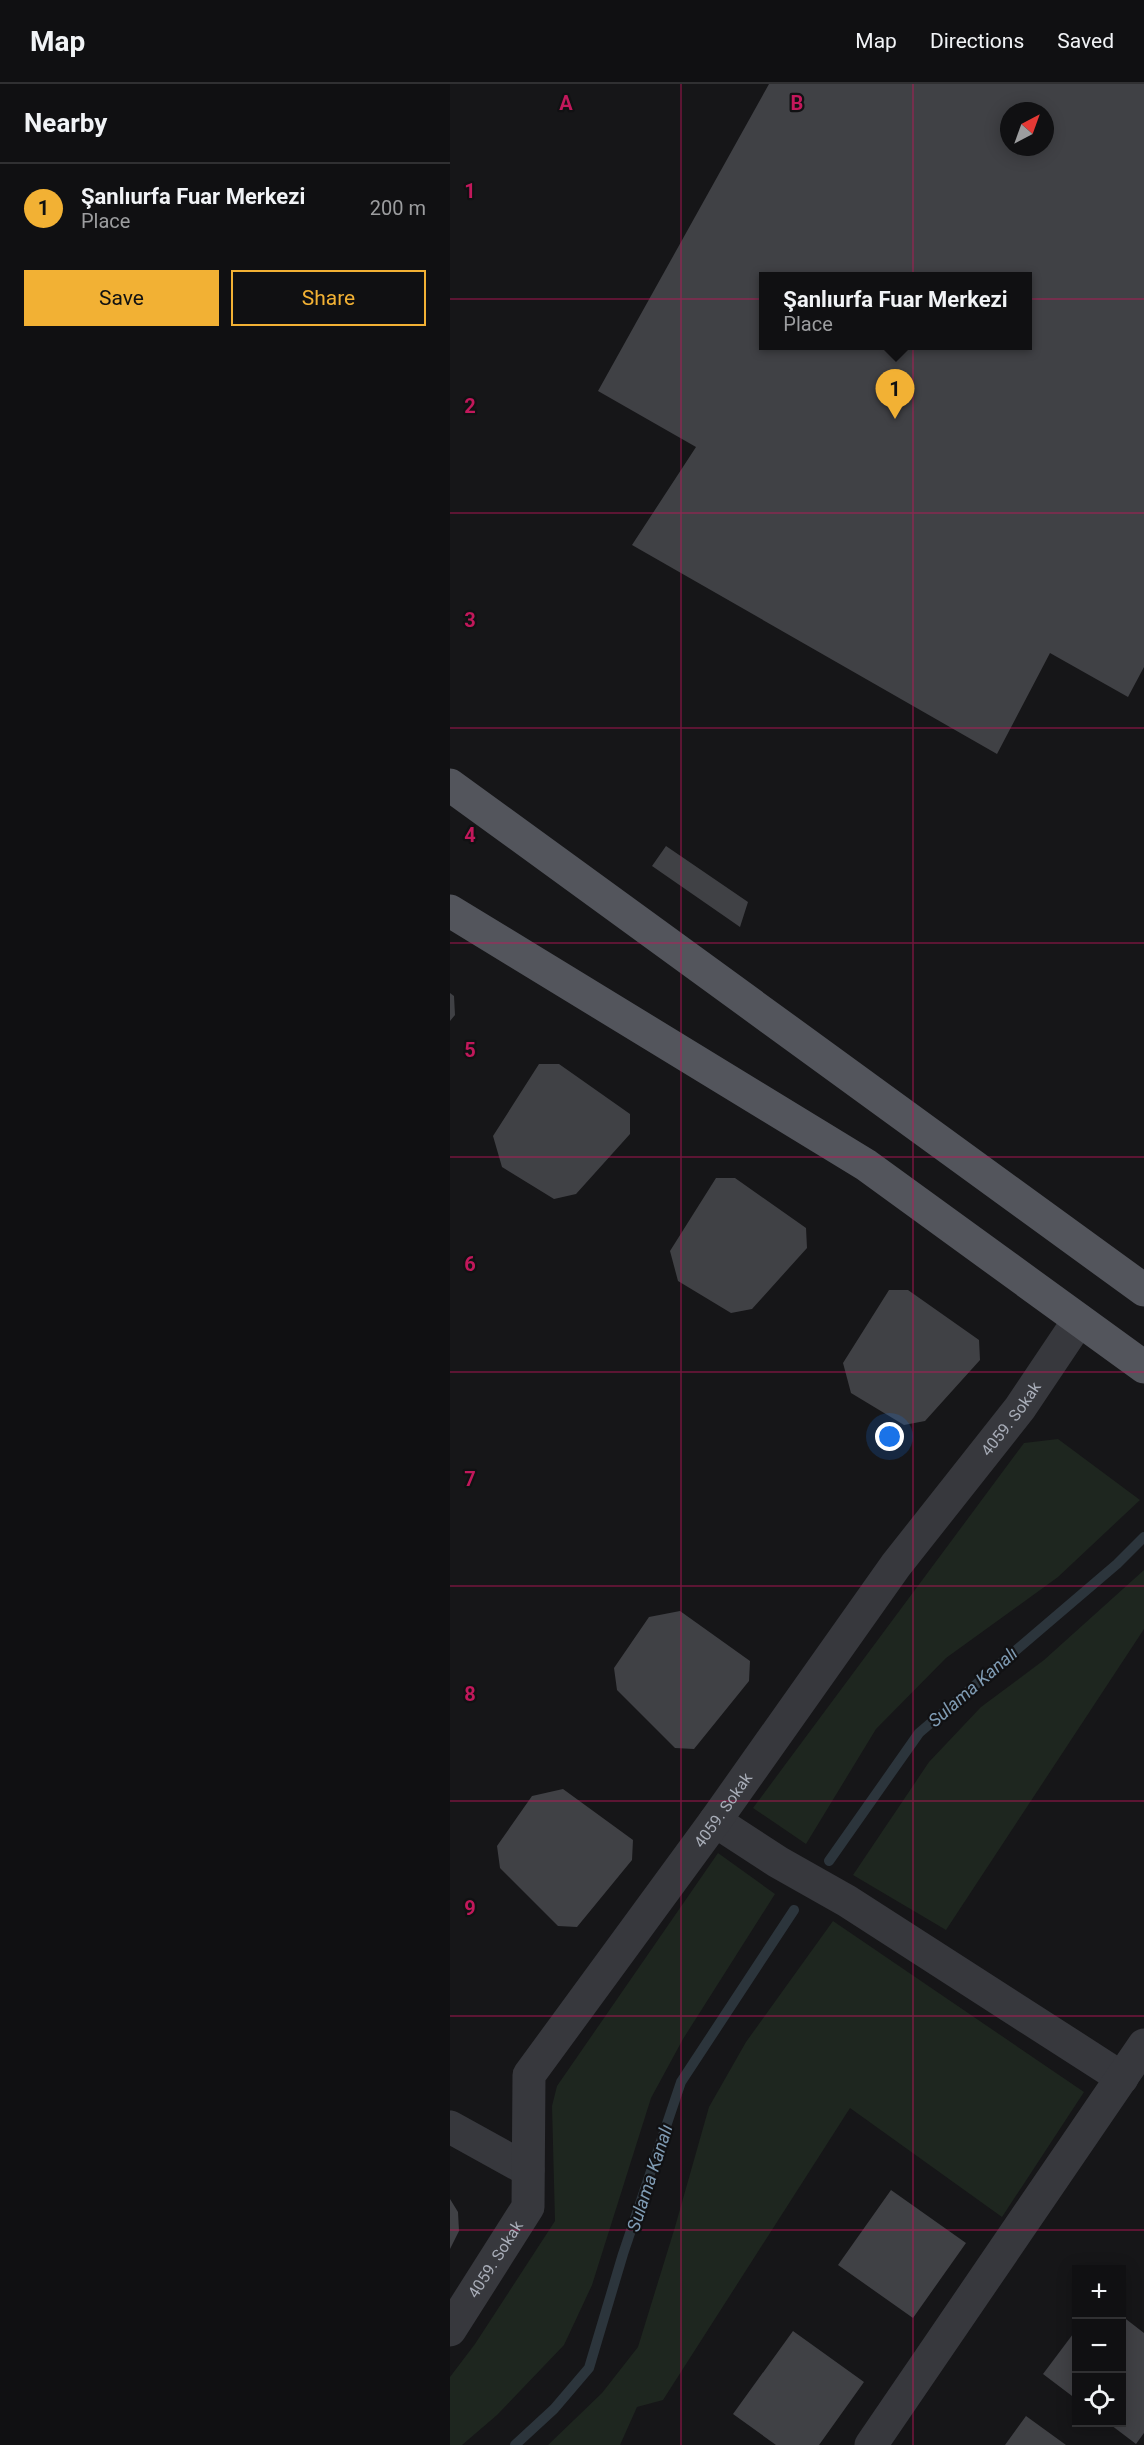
<!DOCTYPE html>
<meta charset="utf-8">
<style>
:root{--surface:#101012;--page:#19191b;--text:#f1f3f6;--muted:#9c9d9f;--line:#303032;--accent:#f2b134}
body{margin:0;font-family:Roboto,sans-serif;background:var(--page);color:var(--text)}
.controls{position:absolute;right:18px;bottom:18px;display:grid;overflow:hidden;border-radius:0px;box-shadow:0 3px 15px #0003}
.controls button{width:54px;height:54px;display:grid;place-items:center;padding:0;border:0;border-bottom:2px solid var(--line);background:var(--surface);color:var(--text);font:30px sans-serif}
.compass{position:absolute;left:550px;top:18px;width:54px;height:54px;border-radius:50%;background:var(--surface);box-shadow:0 3px 15px #0003;rotate:41deg}
.you{position:absolute;left:440px;top:1353px;width:21px;height:21px;margin:-15px;border:4px solid #fff;border-radius:50%;background:#1a73e8;box-shadow:0 0 0 9px #1a73e833}
.badge{display:grid;place-items:center;width:39px;height:39px;border-radius:50%;background:var(--accent);color:#111;font-size:20px;font-weight:700}
.pin{position:absolute;translate:-50% -50px;filter:drop-shadow(0 2px 3px #0008)}
.pin::after{content:'';position:absolute;top:32px;width:21px;height:18px;background:inherit;clip-path:polygon(0 0,100% 0,50% 100%)}
.popup{position:absolute;left:309px;top:188px;width:273px;height:78px;box-sizing:border-box;display:grid;place-content:center;border-radius:0px;background:var(--surface);filter:drop-shadow(0 2px 4px #0005);font-size:20px;white-space:nowrap;color:var(--muted)}
.popup b{font-size:22px;color:var(--text)}
.popup::after{content:'';position:absolute;left:50%;top:100%;margin-left:-12px;border:12px solid transparent;border-top-color:var(--surface)}
.list{margin:0;padding:0;list-style:none}
h2{display:flex;justify-content:space-between;align-items:center;height:78px;margin:0;padding:0 24px;font-size:26px}
h2 small{font-size:20px;font-weight:400;color:var(--muted)}
.list li{display:grid;grid-template-columns:39px 1fr auto;gap:18px;align-items:center;box-sizing:border-box;height:90px;padding:0 24px;border-top:2px solid var(--line)}
.list b{display:block;font-size:22px;white-space:nowrap}
.list p{margin:0;font-size:20px;white-space:nowrap;color:var(--muted)}
.list em{font-size:20px;font-style:normal;color:var(--muted)}
.actions{display:flex;gap:12px;padding:18px 24px}
.actions a{flex:1;padding:14px 0;border:2px solid var(--accent);border-radius:0px;text-align:center;font-size:21px;color:var(--accent)}
.actions .main{background:var(--accent);color:#111}
.icon{flex:none;width:33px;height:33px;fill:none;stroke:currentColor;stroke-width:2;stroke-linecap:round;stroke-linejoin:round}
.map{position:relative;flex:none;width:694px;height:2361px;overflow:hidden}
header{display:flex;align-items:center;gap:36px;box-sizing:border-box;height:84px;padding:0 30px;background:var(--surface);border-bottom:2px solid var(--line)}
header strong{font-size:28px}
nav{display:flex;gap:33px;margin-inline-start:auto;font-size:21px}
main{display:flex}
aside{flex:1;background:var(--surface)}
.map>svg:first-child{display:block}
.green{fill:#1e261f}
.lines{fill:none;stroke-linecap:round;stroke-linejoin:round}
.stream{stroke:#2c353c;stroke-width:10}
.building{fill:#404145;fill-rule:evenodd}
.minor{stroke:#37383d;stroke-width:33}
.major{stroke:#53555c;stroke-width:33}
.grid{fill:none;stroke:#c2185b;stroke-width:1.5;stroke-opacity:0.55}
.labels{text-anchor:middle;stroke-width:4.5;stroke-linejoin:round;paint-order:stroke}
.street-label{font-size:16px;fill:#a8adb8;stroke:#111113}
.water-label{font-size:18px;font-style:italic;fill:#7f9bb3;stroke:#111113}
.grid-label{font-size:20px;text-anchor:middle;font-weight:bold;fill:#c2185b;stroke:#111113;stroke-width:4.5;stroke-linejoin:round;paint-order:stroke}
</style>
<header>
<strong>Map</strong>
<nav><a>Map</a><a>Directions</a><a>Saved</a></nav>
</header>
<main>
<aside>
<h2>Nearby<small></small></h2>
<ul class="list">
<li><span class="badge">1</span><div><b>Şanlıurfa Fuar Merkezi</b><p>Place</p></div><em>200 m</em></li>
</ul>
<div class="actions"><a class="main">Save</a><a>Share</a></div>
</aside>
<div class="map">
<svg width="694" height="2361" viewBox="0 0 694 2361">
<rect width="100%" height="100%" fill="#161618"/>
<path class="green" d="M608 1355 690 1416 608 1493 496 1574 426 1645 356 1760 303 1724 574 1359Z
M694 1486V1545L496 1846 403 1791 479 1678 531 1623 594 1576Z
M268 1769 325 1810 233 1955 201 2014 142 2201 114 2261 47 2331 12 2361H0V2293L25 2260 105 2137 102 2022 107 2002Z
M383 1837 634 2008 552 2133 400 2024 213 2316 187 2323 170 2361H98L152 2309 188 2263 225 2143 259 2023 296 1958Z"/>
<g class="lines">
<path class="stream" d="M379 1777 469 1649 667 1480 694 1453
M65 2361 104 2325 139 2284 173 2170 231 1998 344 1826"/>
</g>
<path class="building" d="M319 0H694V583L678 613 600 569 547 670 182 461 246 363 148 307ZM559 27H595V63H559ZM313 192H577V262H313Z
M216 762 298 818 290 843 202 782Z
M0 909 4 912 5 931 0 937Z
M89 980H109L180 1030V1050L126 1110 104 1115 52 1083 43 1052Z
M266 1094H285L356 1144 357 1164 302 1225 281 1229 228 1197 220 1167Z
M439 1206H458L529 1256 530 1276 475 1337 454 1341 401 1309 393 1279Z
M230 1527 300 1577 299 1597 244 1665 225 1664 167 1606 164 1584 199 1533Z
M113 1705 183 1756 182 1776 127 1843 108 1842 50 1784 47 1762 82 1712Z
M441 2106 516 2159 463 2234 388 2181Z
M0 2115 8 2128 9 2147 0 2165Z
M672 2232 694 2249V2349L686 2360 657 2338H672Z
M626 2246V2315L593 2290Z
M343 2247 414 2298 369 2361H326L283 2330Z
M576 2332 616 2361H555Z"/>
<g class="lines">
<g class="minor">
<path d="M265 1737 328 1778 397 1817 672 1994"/>
<path d="M0 2043 78 2086"/>
<path id="s1" d="M0 2246 78 2123 79 1991 265 1737 446 1481 570 1324 629 1236"/>
<path d="M421 2361 694 1961"/>
</g>
<path class="major" d="M0 701 694 1206
M0 827 416 1081 694 1283"/>
</g>
<path class="grid" d="M231 0V2361M463 0V2361M0 215H694M0 429H694M0 644H694M0 859H694M0 1073H694M0 1288H694M0 1502H694M0 1717H694M0 1932H694M0 2146H694"/>
<g class="labels">
<g class="street-label">
<text dy="6" stroke="none"><textPath href="#s1" startOffset="1092">4059. Sokak</textPath></text>
<text dy="6" stroke="none"><textPath href="#s1" startOffset="606">4059. Sokak</textPath></text>
<text dy="6" stroke="none"><textPath href="#s1" startOffset="84">4059. Sokak</textPath></text>
</g>
<g class="water-label">
<text transform="translate(523 1603) rotate(-41)" y="6">Sulama Kanalı</text>
<text transform="translate(200 2094) rotate(-72)" y="6">Sulama Kanalı</text>
</g>
</g>
<g class="grid-label">
<text x="116" y="26">A</text>
<text x="347" y="26">B</text>
<text x="20" y="114">1</text>
<text x="20" y="329">2</text>
<text x="20" y="543">3</text>
<text x="20" y="758">4</text>
<text x="20" y="973">5</text>
<text x="20" y="1187">6</text>
<text x="20" y="1402">7</text>
<text x="20" y="1617">8</text>
<text x="20" y="1831">9</text>
</g>
</svg>
<div class="controls">
<button>+</button>
<button>−</button>
<button><svg class="icon" aria-label="locate" viewBox="0 0 24 24"><circle cx="12" cy="12" r="6"/><path d="M12 2v4M12 18v4M2 12h4M18 12h4"/></svg></button>
</div>
<svg class="compass" viewBox="-18 -18 36 36"><path d="M0-13l5 13h-10z" fill="#e53935"/><path d="M0 13l5-13h-10z" fill="#9c9d9f"/></svg>
<div class="you"></div>
<div class="pin badge" style="left:445px;top:335px">1</div>
<div class="popup"><b>Şanlıurfa Fuar Merkezi</b>Place</div>
</div>
</main>
